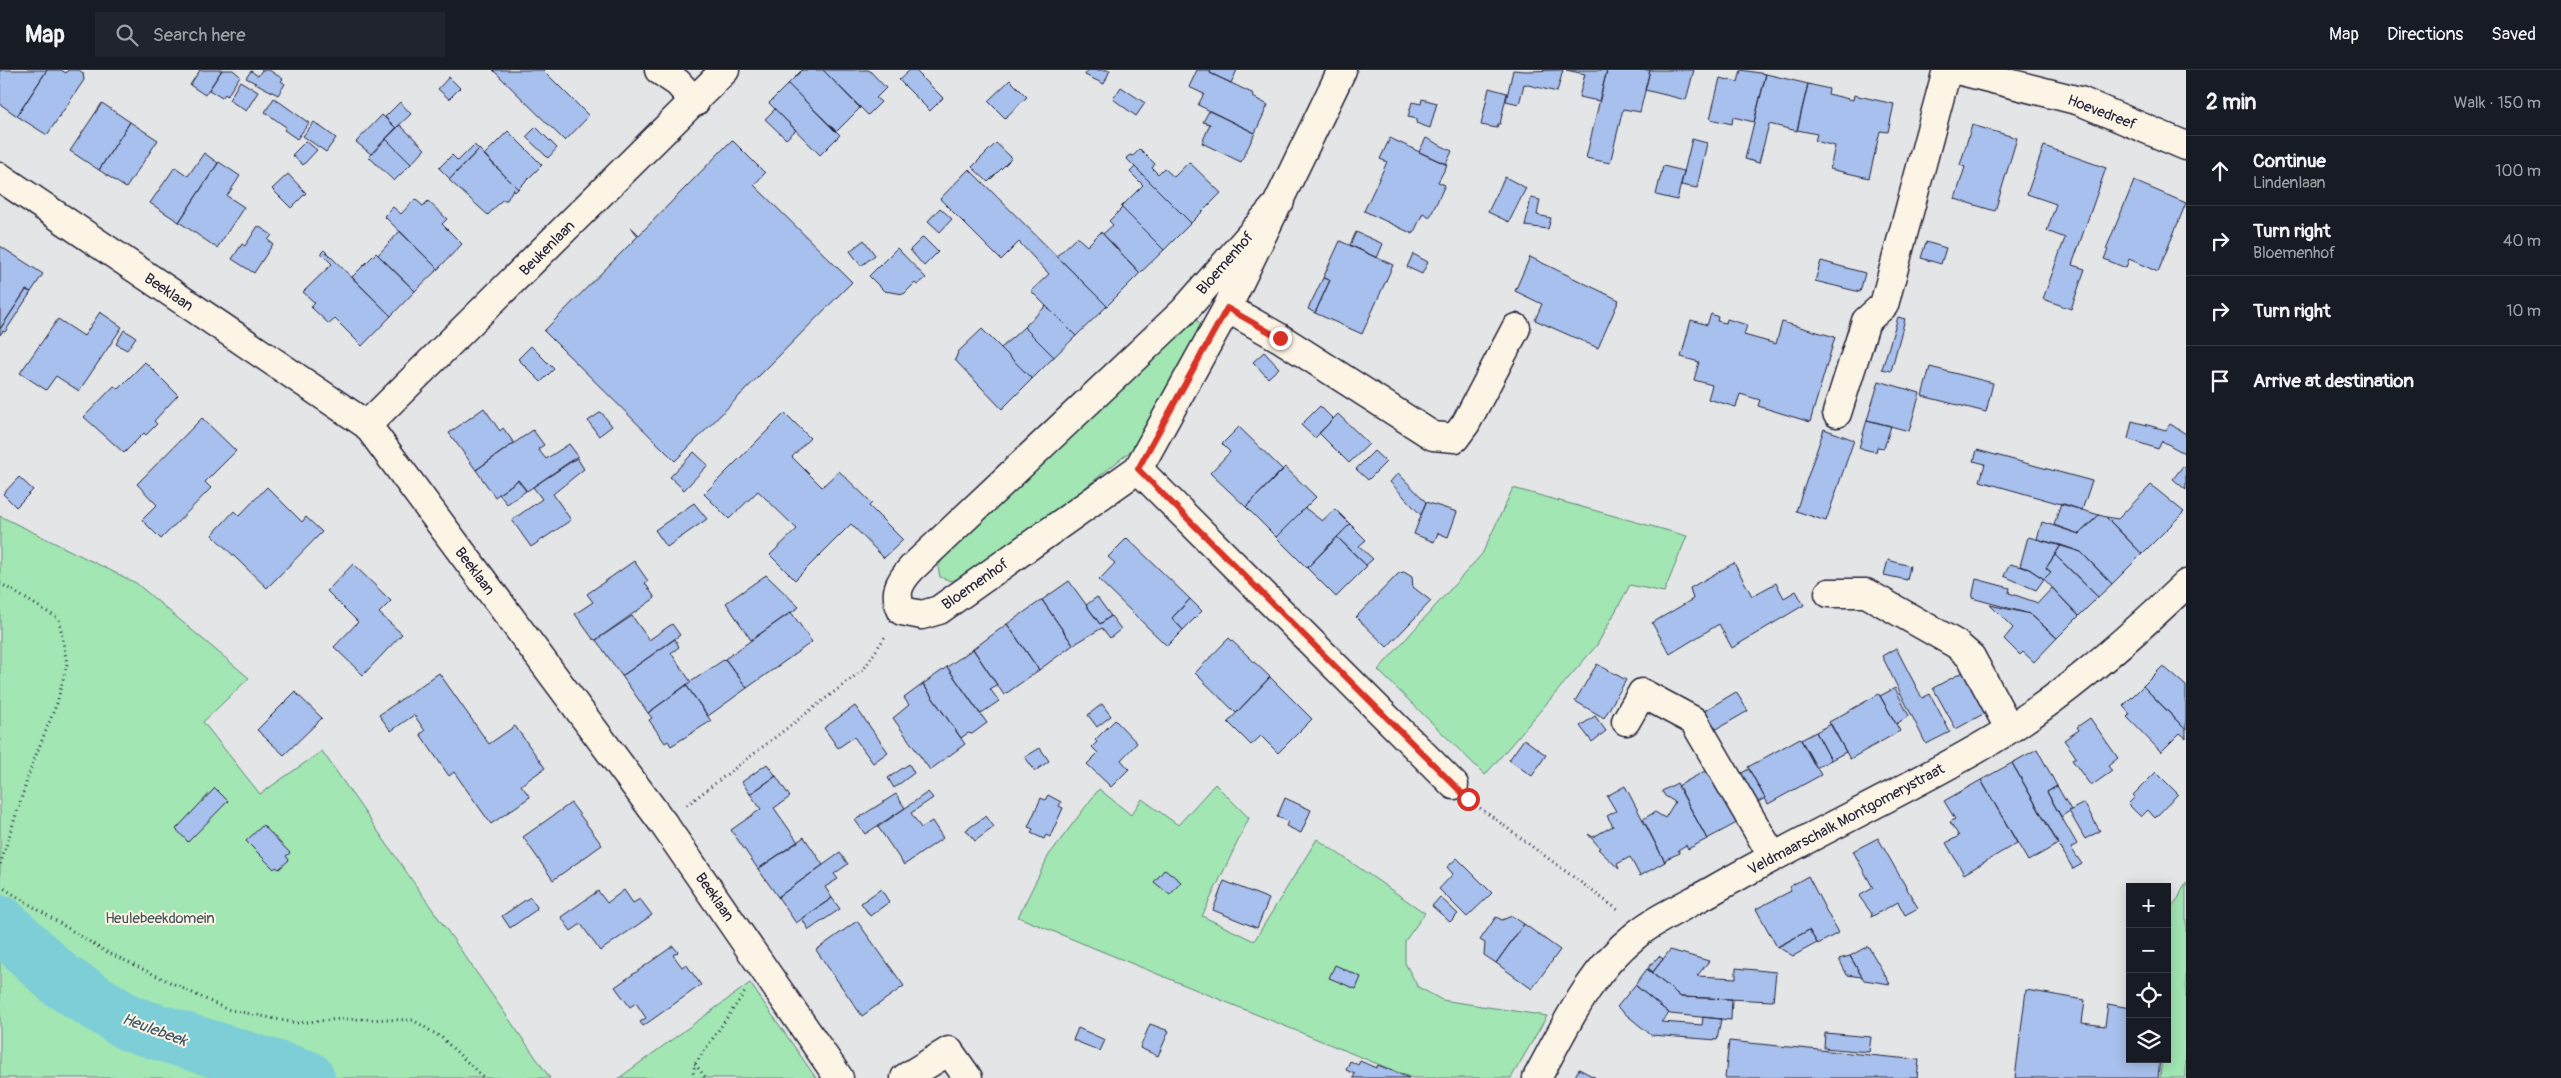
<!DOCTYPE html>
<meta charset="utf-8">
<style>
:root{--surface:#171b24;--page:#20242c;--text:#f1f3f6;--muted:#9ea1a6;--line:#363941}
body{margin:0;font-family:Pangolin,sans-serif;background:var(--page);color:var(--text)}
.controls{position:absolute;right:15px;bottom:15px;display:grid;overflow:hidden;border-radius:0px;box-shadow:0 2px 12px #0003}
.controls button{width:45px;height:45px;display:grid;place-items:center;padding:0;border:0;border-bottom:1px solid var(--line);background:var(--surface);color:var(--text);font:25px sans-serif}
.stop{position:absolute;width:15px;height:15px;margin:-11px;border:4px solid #d93025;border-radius:50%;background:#fff}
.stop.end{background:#d93025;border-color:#fff;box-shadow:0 1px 5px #0008}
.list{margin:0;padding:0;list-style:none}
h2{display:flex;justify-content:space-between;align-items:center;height:65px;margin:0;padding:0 20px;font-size:21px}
h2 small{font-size:16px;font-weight:400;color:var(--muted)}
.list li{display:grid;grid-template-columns:32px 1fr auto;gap:15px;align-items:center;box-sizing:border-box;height:70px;padding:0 20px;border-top:1px solid var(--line)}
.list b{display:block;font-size:19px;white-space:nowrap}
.list p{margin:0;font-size:16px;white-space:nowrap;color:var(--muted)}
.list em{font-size:16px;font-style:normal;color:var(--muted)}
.icon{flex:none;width:28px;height:28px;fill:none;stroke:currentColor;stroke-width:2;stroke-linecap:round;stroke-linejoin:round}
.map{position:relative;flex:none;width:2186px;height:1008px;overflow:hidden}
header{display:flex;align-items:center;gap:30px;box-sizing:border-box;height:70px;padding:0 25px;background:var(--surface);border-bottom:1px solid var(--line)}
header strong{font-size:24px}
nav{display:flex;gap:28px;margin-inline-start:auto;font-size:18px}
.search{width:350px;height:45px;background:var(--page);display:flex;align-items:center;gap:12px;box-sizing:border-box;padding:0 18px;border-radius:0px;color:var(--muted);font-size:19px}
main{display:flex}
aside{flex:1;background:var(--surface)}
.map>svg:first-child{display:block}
.green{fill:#a1e6b3;stroke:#628477}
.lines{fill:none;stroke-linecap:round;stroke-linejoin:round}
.river{stroke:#7eced7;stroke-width:56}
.building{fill:#a8c0ed;stroke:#22223b}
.minor-casing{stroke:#22223b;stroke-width:31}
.path{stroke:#22223b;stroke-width:3;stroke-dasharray:1 4;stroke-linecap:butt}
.minor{stroke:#fcf5e5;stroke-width:28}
.route{stroke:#d93025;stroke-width:6}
.labels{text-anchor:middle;stroke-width:4;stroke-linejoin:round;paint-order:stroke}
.street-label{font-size:15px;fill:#22223b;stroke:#fcf5e5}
.park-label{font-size:15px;fill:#425359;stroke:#fcf5e5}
.water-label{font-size:16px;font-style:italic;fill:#3e566a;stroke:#fcf5e5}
</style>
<header>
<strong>Map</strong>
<div class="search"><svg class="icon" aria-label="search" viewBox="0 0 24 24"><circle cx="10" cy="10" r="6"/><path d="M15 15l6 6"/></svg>Search here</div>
<nav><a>Map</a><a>Directions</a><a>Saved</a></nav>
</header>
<main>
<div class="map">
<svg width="2186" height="1008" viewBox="0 0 2186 1008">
<rect width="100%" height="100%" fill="#e3e5e7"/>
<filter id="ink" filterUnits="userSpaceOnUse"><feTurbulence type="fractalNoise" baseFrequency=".02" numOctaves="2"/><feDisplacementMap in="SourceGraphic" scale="10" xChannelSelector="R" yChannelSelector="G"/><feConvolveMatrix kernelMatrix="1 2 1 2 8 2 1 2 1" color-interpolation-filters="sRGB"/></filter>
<g filter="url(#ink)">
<path class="green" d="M1187 249H1196L1203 258 1174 321 1133 379 1081 421 959 508 951 511 940 507 938 497 945 485Z
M1513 418 1687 466 1664 522 1630 515 1597 575 1485 705 1378 600 1482 484Z
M0 446 136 513 249 608 203 652 260 724 322 681 550 1008H0Z
M1215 714 1249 748 1202 846 1254 871 1317 769 1425 843 1405 871V893L1418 917 1442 930 1547 946 1511 1008H1412L1018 847 1049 785 1099 719 1131 745 1142 729 1178 755Z
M2186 812V1008H2160L2162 989H2167V843L2177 831Z
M750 913 816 1008H619Z"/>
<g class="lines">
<path class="river" d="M0 853 60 910 129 953 307 1008"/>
</g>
<path class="building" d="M0 0H47L17 46 0 34Z
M47 0H61L66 3 68 0H79L83 3 84 10 47 65 17 46Z
M200 0H222L205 25 190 15Z
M222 0H233L240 6 227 26 225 24 222 28 209 20Z
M262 0H269L283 9 281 11 285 14 278 25 246 8 251 1 258 6Z
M493 0H543L589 46 565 71Z
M802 0H823L860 38 836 62 788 14Z
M823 0H869L886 18 876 28 881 32 868 45Z
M910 0H915L943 28 930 41 899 10Z
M1088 0H1110L1104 14 1085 5Z
M1197 0H1211L1210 3 1254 24 1253 27 1268 35 1255 63 1198 35 1204 24 1189 17Z
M1211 0H1237L1231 13 1210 3Z
M1513 0 1525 1 1563 0 1557 22 1524 14 1519 34 1506 31Z
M1566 0H1607L1599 31 1579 27 1585 4Z
M1607 0H1650L1640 42 1623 39 1610 93 1586 88Z
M1650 0H1694L1686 30 1645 20Z
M1741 0 1766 4 1754 52 1733 47 1732 54 1710 49 1720 8 1738 12Z
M1766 4 1808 14 1797 61 1769 54 1759 93 1745 89Z
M449 7 460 18 449 29 438 19Z
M1010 10 1027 27 1005 48 988 31Z
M240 11 258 22 246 41 229 30Z
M788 14 840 65 820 85 769 33Z
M1808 14 1829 19 1828 24 1853 30 1854 25 1894 34 1888 62 1880 61 1869 108 1830 99 1835 76 1815 71 1817 64 1797 60Z
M1121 17 1145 33 1136 46 1113 29Z
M1489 18 1507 23 1500 54H1498L1497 58 1481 55Z
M274 28 309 53 297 69 284 60 286 57 265 42Z
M1422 29 1437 33 1430 58 1416 53 1417 49 1408 47 1412 32 1421 34Z
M400 32 411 44 396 58 385 47Z
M102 33 130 52 99 100 70 81Z
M775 39 796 60 786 69 765 49Z
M1209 41 1255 63 1241 92 1202 73 1210 54 1203 52Z
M382 45 396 58 371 84 356 72Z
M130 52 158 70 126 118 99 100Z
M314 52 336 68 326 82 303 66Z
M400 55 425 79 411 94 386 69Z
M1972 55 2017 68 1995 141 1955 129 1965 97 1960 95Z
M536 57 557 78 548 88 526 67Z
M508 61 542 95 518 119 484 85Z
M1390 68 1447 95 1438 112 1445 115 1430 147 1423 143 1413 164 1364 141 1387 92 1380 89Z
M1426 68 1452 81 1446 94 1419 82Z
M386 69 411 94 394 111 369 87Z
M1692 69 1707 73 1697 118 1681 115Z
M732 70 765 103 754 115 852 212 675 391 544 261 638 166 631 157 639 165Z
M306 71 317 80 303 95 292 85Z
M996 73 1012 88 988 112 972 97Z
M474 75 479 79 450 109 439 98 452 85 458 91Z
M2044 76 2106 98 2072 195 2085 199 2071 239 2043 229 2065 168 2047 161 2056 134 2027 124Z
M479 79 518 119 515 122 513 119 507 130H502L488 145 449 110Z
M1140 79 1155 94 1152 98 1158 104 1164 98 1174 107 1189 92 1221 123 1191 153 1126 88 1130 85 1133 86Z
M204 83 218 93 179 152 150 133 175 97 188 106Z
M219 92 240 106 227 126 244 137 217 178 179 152Z
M1663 96 1684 101 1677 130 1656 125Z
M1135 97 1191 153 1164 180 1121 137 1143 115 1130 102Z
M969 99 1107 236 1076 266 1031 221 1049 204 1019 172 1001 190 940 129Z
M288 104 306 123 291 138 272 119Z
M1505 107 1526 118 1509 152 1488 142Z
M2134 111 2186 133 2158 202 2129 189 2126 198 2104 189 2108 180 2106 179Z
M1531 128 1540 130 1537 145 1551 148 1548 159 1525 156Z
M415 129 423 136 428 131 447 149 442 154 462 174 438 199 384 146 393 137 401 144Z
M940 138 952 149 940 162 928 151Z
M1122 138 1164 180 1140 203 1103 164 1113 155 1109 151Z
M258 156 272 165 268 170 273 174 254 203 232 189 242 174 245 176Z
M400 161 438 199 415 221 378 185Z
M1101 162 1140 203 1107 236 1057 186 1077 167 1087 176Z
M1356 162 1383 174 1377 188 1350 175Z
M923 167 938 182 924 196 910 180Z
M864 170 875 185 861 196 850 181Z
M1340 171 1393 195 1362 264 1315 243 1330 210 1323 208Z
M1926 172 1946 178 1941 194 1921 188Z
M0 176 43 204 31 222 26 220 0 259Z
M897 178 926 208 917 215 915 213 904 224 884 221 869 206Z
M324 180 391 246 362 276 335 249 329 254 311 237 315 233 303 222 332 194 321 183Z
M376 183 415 221 391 246 352 207Z
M1413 184 1428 192 1422 204 1407 197Z
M1530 187 1619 230 1598 278 1535 250 1542 234 1515 221Z
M1821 191 1865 203 1860 222 1815 211Z
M1323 208 1330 210 1315 243 1308 239Z
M26 220 31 222 5 262 3 261 0 265V259Z
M1046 236 1076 266 1054 287 1024 257Z
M100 242 122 257 79 321 56 306 46 320 20 303 58 249 84 266Z
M1711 244 1718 247 1717 251 1726 253 1727 249 1747 255 1744 265 1776 274 1782 252 1835 267 1810 352 1758 336 1760 330 1740 324 1736 337 1708 329 1712 315 1694 310 1699 292 1681 287 1691 250 1707 255Z
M1898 247 1905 249 1891 301 1882 299Z
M1024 257 1054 287 1032 309 1001 278Z
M982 259 1032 309 1002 339 955 290 958 282Z
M124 260 136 267 127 280 116 274Z
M531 276 554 299 541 312 518 289Z
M1264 282 1279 298 1268 308 1253 292Z
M145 292 178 325 154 351 157 354 146 365 144 363 124 383 84 347 114 316 118 319Z
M1930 297 1993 313 1986 342 1922 326Z
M1879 311 1920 323 1909 361 1867 350Z
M1320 336 1333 349 1315 368 1301 355Z
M484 338 500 361 503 358 514 373 476 400 449 363Z
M601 342 612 356 599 366 588 351Z
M785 343 810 368 792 387 822 417 839 401 872 433 869 436 903 470 884 488 851 454 795 510 770 485 797 459 758 421 729 449 704 424Z
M1338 344 1369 374 1349 393 1319 363Z
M202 348 236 381 205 412 211 418 161 469 142 450 157 435 137 414Z
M1867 350 1891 356 1884 378 1877 377 1876 382 1859 378Z
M2132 351 2166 360 2170 354 2186 364V384L2162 371 2158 379 2128 369Z
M1239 357 1283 400 1246 437 1210 403 1230 382 1222 374Z
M1824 359 1854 370 1826 451 1796 441Z
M533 360 544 375 538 379 546 389 569 374 578 386 527 421 518 410 495 427 476 400Z
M1977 380 2092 411 2082 440 1980 411 1985 394 1974 391Z
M1374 381 1386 392 1368 410 1356 399Z
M694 382 708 395 684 420 670 407Z
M577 388 584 399 553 424 571 450 531 477 512 450 542 429 533 417Z
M2183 396 2186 398V420L2173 409Z
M1285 397 1316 427 1276 467 1246 437Z
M1398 403 1426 432 1421 445 1390 412Z
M19 407 33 420 16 437 3 424Z
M518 410 526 421 507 434 499 424Z
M2151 415 2184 442 2142 484 2106 447 2118 449Z
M267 417 302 452 306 447 322 462 267 518 212 465 234 441 239 446Z
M1426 432 1457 442 1448 467 1438 463 1434 472 1414 464Z
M694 433 707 449 667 477 655 460Z
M2061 433 2082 440 2099 445 2079 464 2054 455Z
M1305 438 1322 451 1335 439 1350 454 1307 498 1276 467Z
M2099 445 2106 447 2142 484 2112 514 2081 482 2037 469 2042 452 2079 464Z
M1350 454 1366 470 1359 476 1373 489 1366 495 1337 467Z
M1337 467 1367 496 1336 527 1307 498Z
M2028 467 2061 475 2046 498 2051 502 2044 509 2029 499 2020 496Z
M1127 468 1190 529 1172 548 1183 560 1167 576 1099 510 1115 493 1108 487Z
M2061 475 2081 482 2112 514 2098 527 2055 485Z
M2055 485 2098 527 2079 546 2044 509 2051 502 2046 498Z
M1888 490 1910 496 1907 510 1884 505Z
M634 491 648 511 645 513 655 528 596 570 593 569 575 544 593 532 587 524Z
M1734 493 1752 526 1776 513 1784 528 1796 521 1804 535 1732 578 1719 554 1670 584 1652 553 1693 529 1690 518Z
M353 494 391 531 379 543 402 564 363 605 334 577 358 552 327 521Z
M2010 494 2029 499 2044 509 2036 520 2004 506Z
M1404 502 1412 507 1413 517 1431 531 1387 577 1356 547 1399 503Z
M766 505 799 537 751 570 726 533Z
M1976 509 2010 518 2009 523 2038 533 2052 518 2079 546 2057 568 2030 544 1972 528Z
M1069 511 1100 554 1111 546 1121 559 1110 568 1102 558 1073 575 1042 530Z
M1097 527 1111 546 1100 554 1086 535Z
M1190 529 1202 541 1183 560 1172 548Z
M1042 530 1073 575 1039 600 1007 554Z
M1990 535 2030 544 2057 568 2034 592 2023 582 2020 585 2004 569 2013 558Z
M791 542 812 572 747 618 725 589Z
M632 546 649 570 672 554 680 565 622 606 596 570Z
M1007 554 1039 600 1004 625 973 579Z
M1229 568 1270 607 1236 643 1195 603Z
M675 569 679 577 671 583 691 612 648 643 622 606Z
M1896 578 1922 628 1930 624 1950 662 1926 674 1882 586Z
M973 579 997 615 990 619 999 631 980 644 947 597Z
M725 589 747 618 708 646 686 615Z
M1597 594 1626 610 1604 648 1575 631Z
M2163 596 2186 616V660L2143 616Z
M947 597 987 653 972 664 968 663 961 668 923 614Z
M1963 602 1985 643 1956 659 1933 618Z
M439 603 489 674 515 656 545 698 521 715 530 727 491 754 454 702 449 706 420 664 425 661 414 645 391 661 379 645Z
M1270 607 1312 649 1278 683 1261 666 1251 675 1228 652Z
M923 614 965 674 930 700 893 648 909 635 904 628Z
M686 615 711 651 671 676 668 671 665 673 649 650 652 648 648 643Z
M2143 616 2186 660V668L2180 663 2161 682 2127 647 2130 644 2123 636Z
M1895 618 1909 646 1896 654 1880 626Z
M295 622 322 648 284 685 257 660Z
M1736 622 1748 641 1715 660 1704 641Z
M1879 624 1900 661 1850 689 1829 652Z
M1102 634 1111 646 1097 657 1088 645Z
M855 636 888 682 873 693 854 667 838 678 824 658Z
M1595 646 1606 661 1592 672 1580 656Z
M2090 648 2118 688 2108 696 2112 701 2091 716 2072 690 2076 687 2064 670 2079 660 2077 657Z
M1115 650 1137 673 1121 690 1129 699 1111 717 1087 694 1098 683 1092 677 1097 672 1095 670Z
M1831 654 1846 682 1831 690 1816 662Z
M1816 662 1831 690 1816 698 1801 670Z
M1800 668 1821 705 1768 734 1748 697Z
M1524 669 1546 685 1532 706 1509 690Z
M1040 678 1049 691 1035 701 1025 687Z
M2037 679 2057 716 2047 722 2077 774 2071 778 2082 794 2073 799 2012 693Z
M2012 693 2058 774 2028 791 1981 710Z
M767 694 776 706 750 724 742 712Z
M909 694 914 703 894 718 888 708Z
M1714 696 1744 749 1707 769 1678 716Z
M1749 699 1765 728 1753 735 1736 706Z
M2156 702 2178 724 2155 748 2148 740 2141 747 2128 734 2135 727 2133 725Z
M776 706 790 727 774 738 798 772 758 799 731 760 761 739 750 724Z
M1981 710 2017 773 1964 804 1946 773 1959 766 1950 752 1955 749 1944 731Z
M1677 713 1707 769 1688 779 1686 775 1678 780 1680 783 1666 789 1665 792 1643 749 1655 742 1665 748 1675 732 1665 726 1662 721Z
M1625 716 1665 792 1640 806 1630 787 1617 794 1619 799 1598 779 1600 778 1588 764 1593 767 1613 756 1607 746 1616 741 1607 726Z
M2057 716 2071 740 2061 747 2047 722Z
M215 718 228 731 188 772 176 759Z
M928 722 933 728 911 743 921 758 932 751 943 768 904 795 878 757Z
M896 724 905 738 865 764 855 750Z
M1048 725 1061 732 1059 736 1063 738 1050 767 1046 765 1044 769 1031 763 1033 759 1028 757 1041 728 1045 730Z
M1285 728 1311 740 1301 763 1286 756 1288 751 1277 747Z
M571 733 602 775 553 810 523 767Z
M2084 733 2100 761 2085 769 2069 741Z
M986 746 994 757 975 771 966 760Z
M263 755 290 783 286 786 289 790 279 799 276 797 274 799 246 771Z
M804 767 823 795 778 827 758 799Z
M1878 768 1918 838 1905 845 1898 832 1871 847 1872 844 1859 826 1873 818 1853 781Z
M840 783 848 794 834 804 838 809 825 817 832 828 796 853 778 827Z
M1457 788 1492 823 1467 847 1439 819 1453 804 1447 797Z
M1165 799 1181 812 1170 825 1154 812Z
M1808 806 1838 863 1818 874 1809 860 1777 877 1756 839 1791 821 1789 817Z
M1224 811 1269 829 1257 858 1213 840Z
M881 819 889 832 870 846 861 833Z
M624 820 633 833 640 829 652 845 600 881 581 854 571 861 561 847 598 821 607 833Z
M530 827 537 837 536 840 510 858 502 846Z
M1440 827 1458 844 1450 852 1432 836Z
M832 828 840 839 809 860 802 849Z
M1512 846 1524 854 1496 893 1484 885 1485 873 1480 870 1496 847 1502 850Z
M857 851 904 916 862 946 816 880Z
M1524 854 1560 880 1532 919 1496 893Z
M1809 860 1817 873 1793 886 1778 877Z
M673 876 678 882 673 885 682 897 686 894 701 915 643 956 640 952 646 948 636 933 630 937 615 917Z
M1868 876 1890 914 1864 910 1850 886Z
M1670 880 1709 891 1697 906 1736 908V898L1776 902 1773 931 1681 927 1647 899 1653 902Z
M1659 886 1663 889 1653 902 1648 898Z
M1850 886 1862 907 1847 905 1839 889Z
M1335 895 1361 907 1356 919 1329 908Z
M1647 899 1681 927 1732 929 1731 950 1670 944 1635 915Z
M1635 915 1669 943 1661 952 1702 955 1703 947 1721 949 1717 970 1651 965 1617 937Z
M2026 920 2085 930 2082 953 2105 956 2108 934 2130 938V989H2160L2158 1008H2015Z
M1150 954 1169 961 1158 986 1140 978Z
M1078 958 1105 970 1100 981 1073 970Z
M1825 963 1871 967 1869 982 1824 978Z
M1729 971 1919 990 1917 1008H1725Z
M1350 991 1358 995 1360 991 1376 998 1378 995 1409 1008H1353L1355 1004 1346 1000Z
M1579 999 1596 1008H1574Z"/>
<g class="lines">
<g class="minor-casing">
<path id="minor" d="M659 0 678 13 695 32
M1957 0 2080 31 2186 76
M0 107 367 355 663 753 839 1008
M1280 131 1184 241 912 498C899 512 893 523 902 541L922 545 939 540 1138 399 1227 238 1342 0
M1227 238 1280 268 1433 366 1455 368 1466 353 1516 258
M1837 343 1866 251 1884 235 1947 0
M367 355 725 0
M1138 399 1454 715
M1829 523H1866L1956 574 1971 587 2009 658
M1626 651 1642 623 1694 651 1773 787
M905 1008 949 981 968 1008
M1537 1008C1565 957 1589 902 1636 865 1656 848 1691 833 1715 819 1801 770 1891 728 1977 679 2054 635 2122 575 2186 514"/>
</g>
<path class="path" d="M0 513 59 549 67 594 57 633 32 695 0 795
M687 735 864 599 886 565
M1476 735 1618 840
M0 816 103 880 226 939 296 953 341 949 413 950 442 968 484 1008
M695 994 706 1008
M692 1008 695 994 745 922"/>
<use href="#minor" class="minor"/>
</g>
</g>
<g class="lines" filter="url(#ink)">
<path class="route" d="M1280 268 1227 238 1138 399 1468 729"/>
</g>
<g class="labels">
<g class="street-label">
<text transform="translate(2102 42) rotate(21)" y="5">Hoevedreef</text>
<text transform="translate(547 178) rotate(-45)" y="5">Beukenlaan</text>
<text transform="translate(1225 193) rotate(-49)" y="5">Bloemenhof</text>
<text transform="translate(169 222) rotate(34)" y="5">Beeklaan</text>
<text transform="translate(475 501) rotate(53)" y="5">Beeklaan</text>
<text transform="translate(975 514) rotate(-35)" y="5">Bloemenhof</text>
<text transform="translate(1846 749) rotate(-28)" y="5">Veldmaarschalk Montgomerystraat</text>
<text transform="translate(715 827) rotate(55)" y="5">Beeklaan</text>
</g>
<g class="park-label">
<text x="160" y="853">Heulebeekdomein</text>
</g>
<g class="water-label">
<text transform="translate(155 959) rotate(20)" y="6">Heulebeek</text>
</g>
</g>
</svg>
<div class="controls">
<button>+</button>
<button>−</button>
<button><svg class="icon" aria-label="locate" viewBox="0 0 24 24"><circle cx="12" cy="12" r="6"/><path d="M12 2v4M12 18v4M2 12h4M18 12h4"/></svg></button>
<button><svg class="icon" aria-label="layers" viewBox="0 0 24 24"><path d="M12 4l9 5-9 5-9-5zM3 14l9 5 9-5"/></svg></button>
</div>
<div class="stop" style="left:1468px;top:729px"></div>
<div class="stop end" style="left:1280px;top:268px"></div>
</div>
<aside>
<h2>2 min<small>Walk · 150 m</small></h2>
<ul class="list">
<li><svg class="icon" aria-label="ahead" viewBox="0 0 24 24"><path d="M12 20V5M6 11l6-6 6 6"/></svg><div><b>Continue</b><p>Lindenlaan</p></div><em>100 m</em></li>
<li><svg class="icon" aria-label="right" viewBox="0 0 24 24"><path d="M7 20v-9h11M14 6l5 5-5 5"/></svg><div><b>Turn right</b><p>Bloemenhof</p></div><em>40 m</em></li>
<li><svg class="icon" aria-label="right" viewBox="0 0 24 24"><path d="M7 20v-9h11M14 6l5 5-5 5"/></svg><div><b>Turn right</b></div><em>10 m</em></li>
<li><svg class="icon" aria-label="arrive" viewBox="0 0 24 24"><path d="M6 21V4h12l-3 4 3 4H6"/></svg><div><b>Arrive at destination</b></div></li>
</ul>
</aside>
</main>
